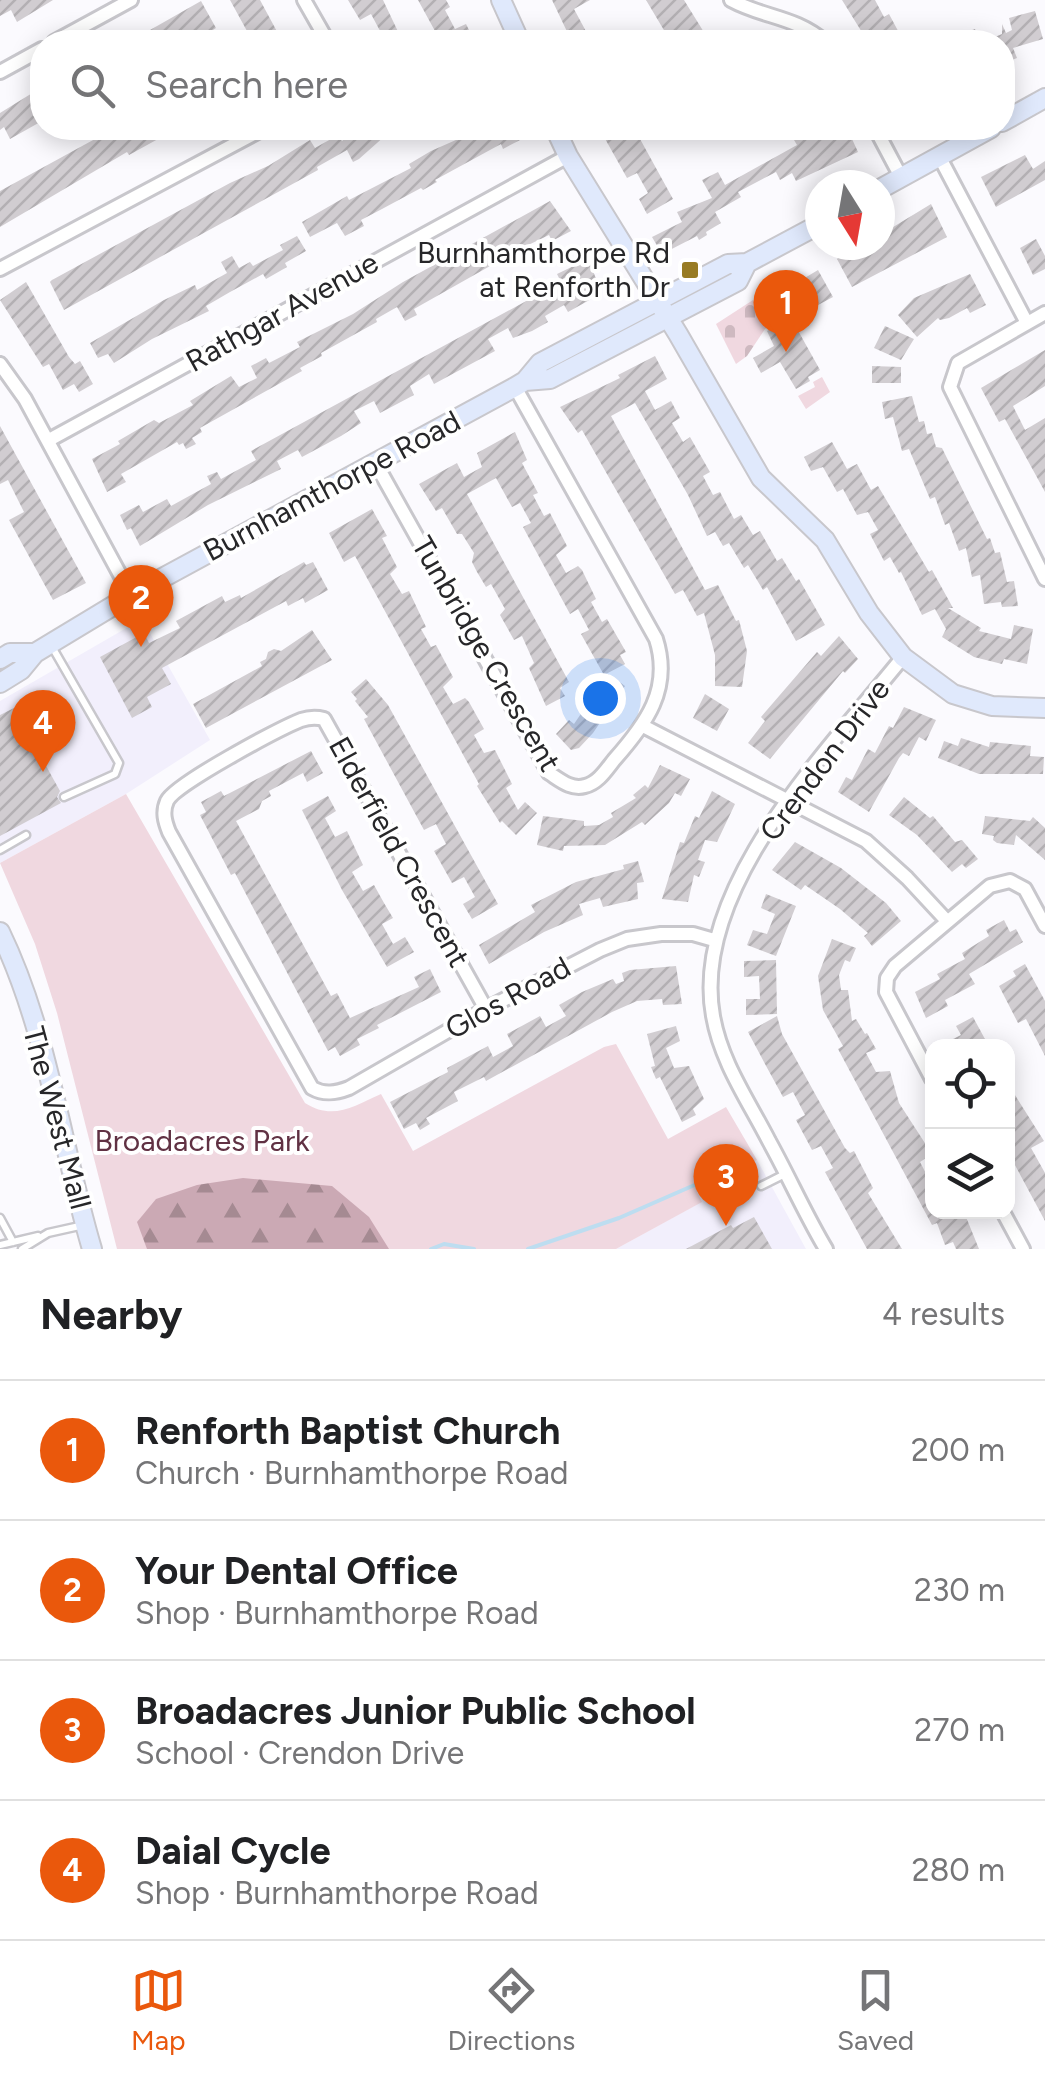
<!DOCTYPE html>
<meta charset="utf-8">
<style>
:root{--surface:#fff;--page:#f2f2f2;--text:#202124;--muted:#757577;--line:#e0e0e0;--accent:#ea580c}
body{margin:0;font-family:Figtree,sans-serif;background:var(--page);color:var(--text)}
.controls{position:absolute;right:30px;bottom:30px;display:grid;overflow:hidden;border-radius:20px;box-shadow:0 5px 25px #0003}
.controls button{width:90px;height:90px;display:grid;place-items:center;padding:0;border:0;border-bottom:2px solid var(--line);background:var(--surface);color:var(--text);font:50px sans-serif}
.compass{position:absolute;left:805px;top:170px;width:90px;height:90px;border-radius:50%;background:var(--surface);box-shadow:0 5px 25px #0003;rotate:169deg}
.you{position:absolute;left:600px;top:698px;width:35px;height:35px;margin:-25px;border:8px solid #fff;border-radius:50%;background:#1a73e8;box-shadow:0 0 0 15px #1a73e833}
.badge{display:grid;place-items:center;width:65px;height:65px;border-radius:50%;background:var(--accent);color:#fff;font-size:32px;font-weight:700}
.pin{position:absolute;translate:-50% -82px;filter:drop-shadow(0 2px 5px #0008)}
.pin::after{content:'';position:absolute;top:52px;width:35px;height:30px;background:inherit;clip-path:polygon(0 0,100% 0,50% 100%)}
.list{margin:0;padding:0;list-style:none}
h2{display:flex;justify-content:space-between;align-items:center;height:130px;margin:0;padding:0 40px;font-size:42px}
h2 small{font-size:32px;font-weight:400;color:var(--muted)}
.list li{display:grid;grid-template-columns:65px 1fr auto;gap:30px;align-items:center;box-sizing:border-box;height:140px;padding:0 40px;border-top:2px solid var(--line)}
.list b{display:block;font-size:38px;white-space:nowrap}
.list p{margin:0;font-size:32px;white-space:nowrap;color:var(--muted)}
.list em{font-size:32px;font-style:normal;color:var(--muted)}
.icon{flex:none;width:55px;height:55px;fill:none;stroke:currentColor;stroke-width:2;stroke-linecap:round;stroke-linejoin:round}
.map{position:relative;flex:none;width:1045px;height:1249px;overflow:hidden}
.search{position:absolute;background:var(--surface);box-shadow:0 5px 25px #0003;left:30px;right:30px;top:30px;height:110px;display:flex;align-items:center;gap:25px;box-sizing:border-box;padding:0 35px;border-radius:40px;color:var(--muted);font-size:38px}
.sheet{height:690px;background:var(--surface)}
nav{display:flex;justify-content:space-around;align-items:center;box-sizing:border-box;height:140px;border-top:2px solid var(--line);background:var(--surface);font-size:28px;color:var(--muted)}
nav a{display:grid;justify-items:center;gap:5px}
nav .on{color:var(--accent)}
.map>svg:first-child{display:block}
.built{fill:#f2effc}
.green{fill:#f0d8e0}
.forest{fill:url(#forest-firs)}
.cemetery{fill:url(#cemetery-stones)}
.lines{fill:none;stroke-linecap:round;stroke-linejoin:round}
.stream{stroke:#bdddf0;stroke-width:4}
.building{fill:url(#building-hatch)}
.lane-casing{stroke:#c8c7cc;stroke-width:11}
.street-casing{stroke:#c8c7cc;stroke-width:18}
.secondary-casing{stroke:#c8c7cc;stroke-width:22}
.lane{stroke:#fff;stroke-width:6}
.street{stroke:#fff;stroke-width:12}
.secondary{stroke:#e0e9fc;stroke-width:18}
.poi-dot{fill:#987b23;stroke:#fff;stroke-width:4}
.labels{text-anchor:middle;stroke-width:8;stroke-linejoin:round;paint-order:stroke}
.poi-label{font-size:30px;fill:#272729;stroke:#fff;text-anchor:end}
.street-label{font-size:30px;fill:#272729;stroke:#fff}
.park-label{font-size:30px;fill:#603143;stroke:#fff}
</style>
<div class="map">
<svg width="1045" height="1249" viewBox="0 0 1045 1249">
<defs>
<pattern id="forest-firs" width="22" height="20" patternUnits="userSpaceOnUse" patternTransform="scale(2.5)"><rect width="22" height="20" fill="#cba9b4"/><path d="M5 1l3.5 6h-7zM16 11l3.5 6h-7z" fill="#a58a92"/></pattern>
<pattern id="cemetery-stones" width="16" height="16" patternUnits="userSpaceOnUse" patternTransform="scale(2.5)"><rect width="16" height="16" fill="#f0d8e0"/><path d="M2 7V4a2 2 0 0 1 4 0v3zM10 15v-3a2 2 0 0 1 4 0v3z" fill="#ceb9c0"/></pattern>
<pattern id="building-hatch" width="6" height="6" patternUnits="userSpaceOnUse" patternTransform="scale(2.5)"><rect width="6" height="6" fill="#d1cdd1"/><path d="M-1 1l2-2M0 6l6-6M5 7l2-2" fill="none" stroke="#b3b0b3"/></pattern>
</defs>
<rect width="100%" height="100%" fill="#fbfafe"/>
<path class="built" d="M142 619 210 740 126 794 0 863V701Z
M757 1160 806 1249H616L701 1202 697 1192Z"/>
<path class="green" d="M822 377 830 392 806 409 798 396 815 387 813 382Z
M126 794 305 1103C333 1121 354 1106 381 1094L413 1151 604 1047 616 1044 668 1139 726 1107 757 1160 697 1192 702 1202 616 1249H117L57 1013 35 944 0 863Z"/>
<path class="forest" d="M243 1178 332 1186 369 1217 389 1249H147L137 1222 156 1199 197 1185Z"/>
<path class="cemetery" d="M753 300 767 326 747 356 736 364 716 324Z"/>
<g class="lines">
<path class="stream" d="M431 1249 444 1244 474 1249
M528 1249 619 1218 706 1180"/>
</g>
<path class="building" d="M0 0H53L17 22 11 10 0 16Z
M230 0H260L281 39 274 42H253Z
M348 0H383L402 40 386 42 371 14 360 20Z
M418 0H446L450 7 445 10 455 29 466 24 473 38 464 42H441Z
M552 0H590L574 9 589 37 572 42Z
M646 0H684L710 42H671Z
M842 0H875L884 17 889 14 904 42H868Z
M201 1 216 28 202 37 192 42H129Z
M1035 11 1043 39 1013 48 1017 58 1002 64V42H983L1002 34V24L1006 33 1012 30 1009 18Z
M975 29 980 42H941L940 41Z
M42 87V121L10 139 4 127 0 130V113Z
M115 128H178L129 155 127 152 0 227V191Z
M359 128H381L386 135 359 159 353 162 347 150 317 167 318 170 64 310 50 282 52 280 230 183 268 166 310 140 315 148 338 135 342 141Z
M483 128H513L520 140 503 149 501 144 435 180 437 182 423 190 421 188 382 209 361 220 364 226 345 236 337 223 310 237 302 222 347 196 349 200 411 168 409 164 431 151Z
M599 128H634L673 199 647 214 639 199 648 193 638 175 637 173 627 178Z
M817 128H847L858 152 796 181 792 173 780 180 776 172 738 192 741 197 715 212 721 223 706 232 707 235 699 240 697 236 662 254 652 237 682 222 677 212 712 198 702 180 718 172 725 185 797 145 794 140Z
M1025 155 1033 169 1045 161V180L996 207 981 177Z
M550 201 571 231 552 241 549 235 522 248 414 309 417 315 405 321 397 307 376 319 377 322 321 353 322 356 300 368 302 371 200 428 202 432 192 438 196 444 186 449 183 443 179 445 177 442 121 474 126 482 107 492 92 459 120 444 118 441 154 420 159 423 193 405 190 401 231 376 239 387 257 378 251 366 266 358 269 363 300 347 297 342 353 314 403 282Z
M931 204 947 237 852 287 837 259 858 245H880V235Z
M297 236 306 251 285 263 287 267 266 279 263 274 230 292 206 306 209 311 152 339 114 363 108 354 98 358 90 343 164 300 195 285 197 290 227 273 221 262 232 256 239 268 250 262 253 266 283 250 280 245Z
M1036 239 1045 256V269L1033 275 1020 248Z
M588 259 602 293 568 312 564 305 545 316 548 322 532 331 513 338 508 328 488 339 495 351 434 384 429 374 410 386 414 395 380 413 374 401 354 411 361 423 341 436 302 457 298 450 277 461 281 469 208 505 140 546 131 528 127 530 120 515 139 505 143 512 167 499 171 506 211 484 207 476 217 472 221 479 256 460 251 451 561 282 557 274Z
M818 270 833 297 818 305 808 288 802 291 798 282Z
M970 274 986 305 970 313 967 308 949 318 940 320 938 318 917 337 898 315 914 298Z
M26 282 69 357 75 364 80 361 93 384 79 392 74 384 63 390 49 364 43 367 0 300Z
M791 318 820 370 808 377 810 381 796 389 780 362 761 373 753 358 774 346 767 331Z
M885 326 914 339 901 360 874 348Z
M1045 350V386L1013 406 1025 430 1045 418V492L1005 419 999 422 981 388Z
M655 356 667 379 645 391 655 410 671 401 680 418 672 423 683 442 690 437 710 472 703 476 713 495 720 492 734 519 741 515 753 535 760 531 777 561 782 558 796 581 799 579 825 625 796 641 767 587 763 590 748 565 744 568 729 543 723 546 715 532 707 536 688 495 635 403 611 416 705 590 718 585 736 621 739 620 747 651 742 687 715 686V655L704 613 697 616 683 590 675 594 582 430 578 433 560 407 620 378 618 375Z
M872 366 901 367V383H872Z
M912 396 919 422 924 421 927 434 932 433 936 447 942 448 987 539 990 538 995 553 1000 552 1007 582 1014 581 1018 606 1002 607 1001 602 984 604 980 575 972 577 966 548 959 551 949 523 945 525 935 497 930 499 909 449 902 451 893 417 885 419 882 402Z
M0 426 86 583 53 600 9 520 24 512 8 480 0 484Z
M515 432 527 460 522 463 538 493 533 495 544 516 550 513 567 546 556 555 566 573 578 566 582 570 596 599 591 602 602 622 607 619 626 652 620 655 625 664 604 675 581 634 589 630 578 609 570 614 523 527 531 523 520 503 512 507 496 478 467 494 569 682 560 688 565 696 546 706 529 668 534 663 522 636 514 640 500 615 505 609 491 584 486 587 477 572 472 562 474 553 462 534H457L442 508 436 511 419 484 457 463 464 477 482 467 477 453Z
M832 442 847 469 857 464 871 490 878 486 929 572 932 570 953 608H948L981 628 979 631 1011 639 1014 625 1033 629 1027 664 1004 659 1002 664 974 657 942 637 946 629 935 609 922 615 901 572 899 573 890 557 884 561 870 534 878 530 868 512 857 515 843 489 837 492 823 467 811 471 804 457Z
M372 509 387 536 382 538 397 567 390 574 402 594 409 591 426 627 421 629 431 647 436 645 453 677 443 687 453 704 465 698 469 702 484 729 474 735 484 753 495 750 512 784 506 788 518 810 525 802 537 813 516 835 502 821 500 823 477 786 479 784 355 556 344 562 329 533Z
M304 562 306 565 313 562 328 590 305 603 303 598 288 606 286 601 162 668 171 684 147 697 152 707 132 718 100 657 144 633 149 643 180 628 176 621 222 596 225 602 240 595 241 598Z
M312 630 332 660 206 728 193 704 262 666 260 662 266 659 268 652 274 649 281 651Z
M839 636 858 659 845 673 843 671 770 759 748 743 765 721 761 717 817 652 821 656Z
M608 674 625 686 593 733 579 748 571 750 556 734 569 720 574 724Z
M366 679 388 705 498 904 472 919 463 904 475 897 464 877 452 883 434 851 446 844 436 824 424 830 364 719 368 717 355 701 357 699 351 692Z
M705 694 729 709 717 731 693 718Z
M904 707 936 720 926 741 919 737 909 756 903 753 899 758 869 812 838 792 846 777 852 780 868 749 875 753 889 726 893 728Z
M14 708 60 791 57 797 61 803 0 836V715Z
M961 738 989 747 990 742 1031 746 1030 756 1044 757 1043 774H979L938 758 944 741 958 746Z
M311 751 323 773 307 782 303 773 269 791 271 796 262 801 259 809 236 821 331 996 337 993 350 1018 419 987 414 977 430 969 441 992 377 1025 379 1028 357 1039 360 1045 340 1056 335 1047 328 1051 235 873 231 875 200 815 206 812 201 802 221 791 224 796Z
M660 765 690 779 681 796 675 793 669 803 645 825 642 822 605 845 564 846 563 851 537 845 543 816 584 821V826L599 825 613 817 611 813 636 798 633 795 645 785 648 788Z
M712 791 735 804 717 842 705 840 698 860 705 862 699 877 694 875 688 902 662 899 680 842 684 843 695 816 699 818Z
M328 796 336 811 325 818 335 837 347 831 363 865 352 872 363 891 374 885 384 903 393 918 382 924 393 944 405 937 414 952 387 967 342 890 302 810Z
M904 797 930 818 933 816 955 842 962 840 978 859 966 868 962 864 952 872 917 835 889 815Z
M985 816 1030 821 1033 817 1045 828V860L1016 835 1014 845 997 843 993 840 994 836 982 834Z
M795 842 841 868 886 903 901 921 872 946 864 936 868 933 840 909 805 885 801 890 772 870Z
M638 861 644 882 637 883 638 899 603 907 600 898 579 904 583 915 544 932 489 964 479 945 535 912 531 905 576 882 624 869 623 865Z
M766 894 796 906 776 956 747 945 753 930 767 934 775 914 761 908Z
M1004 920 1010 932 1016 929 1023 942 969 974 975 984 945 1000 948 1006 926 1018 915 992 940 979 937 974 965 959 962 953 989 936 986 930Z
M832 939 856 948 850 962 845 960 839 975 841 990H848L852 1021 856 1019 865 1034 867 1033 876 1049 866 1053 876 1072 890 1071 899 1103 932 1154 920 1162 932 1185V1212H964L979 1249H956L953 1242 945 1245 937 1223 932 1225 838 1049 843 1046 823 1010 818 976Z
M776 960 777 1014 746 1015V999H760L759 976 744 977V961Z
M1025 964 1045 1001V1056L1026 1019 1018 1023 999 986 1016 976 1013 971Z
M676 966 682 1004 663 1005 662 999 637 1001 612 1012 486 1081 484 1077 454 1092 458 1101 426 1118 430 1124 420 1130 416 1123 404 1129 390 1102 448 1072 447 1068 488 1046 493 1057 513 1046 507 1034 540 1016 546 1027 566 1016 559 1005 582 992 613 979 616 984 624 981 622 973 630 970Z
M777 1016 782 1034 845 1148 850 1153 854 1151 873 1188 868 1193 902 1249H867L825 1172 833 1168 821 1146 812 1150 796 1120 805 1115 793 1092 783 1097 765 1064 748 1032Z
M973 1017 986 1041 976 1046H939L961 1035 956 1026Z
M676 1026 680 1041 666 1048 674 1068 689 1066 704 1099 693 1109 696 1115 682 1122 660 1077 656 1079 651 1067 655 1066 647 1034Z
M1008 1084 1044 1141 1031 1148 1045 1173V1221L1008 1152V1141L1013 1138 1008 1127Z
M754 1217 772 1249H686L731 1225 733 1228Z"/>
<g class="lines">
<g class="lane-casing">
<path id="lane" d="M51 645 119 763 115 774 64 797
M0 850 26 835
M761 1186 785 1174
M0 1218 13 1242
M0 1245 38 1236
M22 1249 48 1233 84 1225"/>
</g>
<g class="street-casing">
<path id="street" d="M304 0 328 42
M731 0C764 18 795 16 825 42
M54 42 131 0
M0 72 42 49
M875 128 901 177
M939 156 1027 323
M0 269 265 128
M1045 313 958 363 950 387 1045 579
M0 364 25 399 131 595
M49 440 568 156
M376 464 549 773C560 780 571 790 585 786 598 783 606 770 614 760 646 724 672 689 656 639L515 387
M643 726 866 841 907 878 946 920
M486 1009 324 719C316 717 310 717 301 720 279 729 175 784 167 801 162 812 165 822 169 832L312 1088C324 1095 336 1093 349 1088L486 1009 600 950 627 939 661 934H693L714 940
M932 1079 886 992 887 978 895 966 990 886 1010 881 1025 889 1045 926
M1003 1212 1023 1249
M826 1249C805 1214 789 1177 769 1141 748 1100 721 1062 713 1016 690 889 829 749 903 657"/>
</g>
<g class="secondary-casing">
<path id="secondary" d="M501 0 520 42
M1002 122 1045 98
M555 128 568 156 678 334 761 478 825 540 869 613 903 657 953 694 992 706 1045 708
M880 189 991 128
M525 381 550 379 738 281 747 263
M0 659 10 653H35
M0 683 21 670 35 653 131 595 515 387 525 381 540 363 728 264 747 263 820 224
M0 932C48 1031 61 1145 92 1249"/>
</g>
<use href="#lane" class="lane"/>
<use href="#street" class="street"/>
<use href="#secondary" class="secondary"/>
</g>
<rect class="poi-dot" x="680" y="260" width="20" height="20" rx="5"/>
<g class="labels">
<g class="poi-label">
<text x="670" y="263">Burnhamthorpe Rd<tspan x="670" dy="34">at Renforth Dr</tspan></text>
</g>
<g class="street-label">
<text transform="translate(282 312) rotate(-29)" y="10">Rathgar Avenue</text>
<text transform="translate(332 486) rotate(-28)" y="10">Burnhamthorpe Road</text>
<text transform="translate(486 654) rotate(60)" y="10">Tunbridge Crescent</text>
<text transform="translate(825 760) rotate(-53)" y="10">Crendon Drive</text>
<text transform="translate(399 852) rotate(61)" y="10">Elderfield Crescent</text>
<text transform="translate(508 998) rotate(-29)" y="10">Glos Road</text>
<text transform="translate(57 1118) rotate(75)" y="10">The West Mall</text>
</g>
<g class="park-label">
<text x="202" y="1151">Broadacres Park</text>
</g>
</g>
</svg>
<div class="controls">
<button><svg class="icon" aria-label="locate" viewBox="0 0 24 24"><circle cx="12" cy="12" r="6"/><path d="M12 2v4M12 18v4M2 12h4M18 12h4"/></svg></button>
<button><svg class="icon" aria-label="layers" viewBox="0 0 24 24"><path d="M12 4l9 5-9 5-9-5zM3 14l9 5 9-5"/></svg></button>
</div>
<svg class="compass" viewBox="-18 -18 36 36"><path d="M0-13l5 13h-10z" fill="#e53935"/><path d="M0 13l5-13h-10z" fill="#757577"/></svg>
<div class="you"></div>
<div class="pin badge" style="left:786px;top:352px">1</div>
<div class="pin badge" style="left:141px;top:647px">2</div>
<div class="pin badge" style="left:726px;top:1226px">3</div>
<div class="pin badge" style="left:43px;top:772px">4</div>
<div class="search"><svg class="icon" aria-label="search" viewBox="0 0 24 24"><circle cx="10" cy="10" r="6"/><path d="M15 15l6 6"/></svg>Search here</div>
</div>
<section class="sheet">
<h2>Nearby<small>4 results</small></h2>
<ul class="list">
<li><span class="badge">1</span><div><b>Renforth Baptist Church</b><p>Church · Burnhamthorpe Road</p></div><em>200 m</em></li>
<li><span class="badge">2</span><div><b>Your Dental Office</b><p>Shop · Burnhamthorpe Road</p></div><em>230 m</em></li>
<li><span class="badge">3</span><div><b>Broadacres Junior Public School</b><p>School · Crendon Drive</p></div><em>270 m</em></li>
<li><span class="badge">4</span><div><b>Daial Cycle</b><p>Shop · Burnhamthorpe Road</p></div><em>280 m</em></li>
</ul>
</section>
<nav>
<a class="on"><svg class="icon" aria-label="map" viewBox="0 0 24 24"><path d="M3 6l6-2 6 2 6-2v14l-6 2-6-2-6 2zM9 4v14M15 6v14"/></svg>Map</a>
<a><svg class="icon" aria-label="directions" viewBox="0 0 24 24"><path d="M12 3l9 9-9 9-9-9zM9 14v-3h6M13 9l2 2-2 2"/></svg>Directions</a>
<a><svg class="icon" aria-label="saved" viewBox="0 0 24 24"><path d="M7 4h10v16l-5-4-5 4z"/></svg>Saved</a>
</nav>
